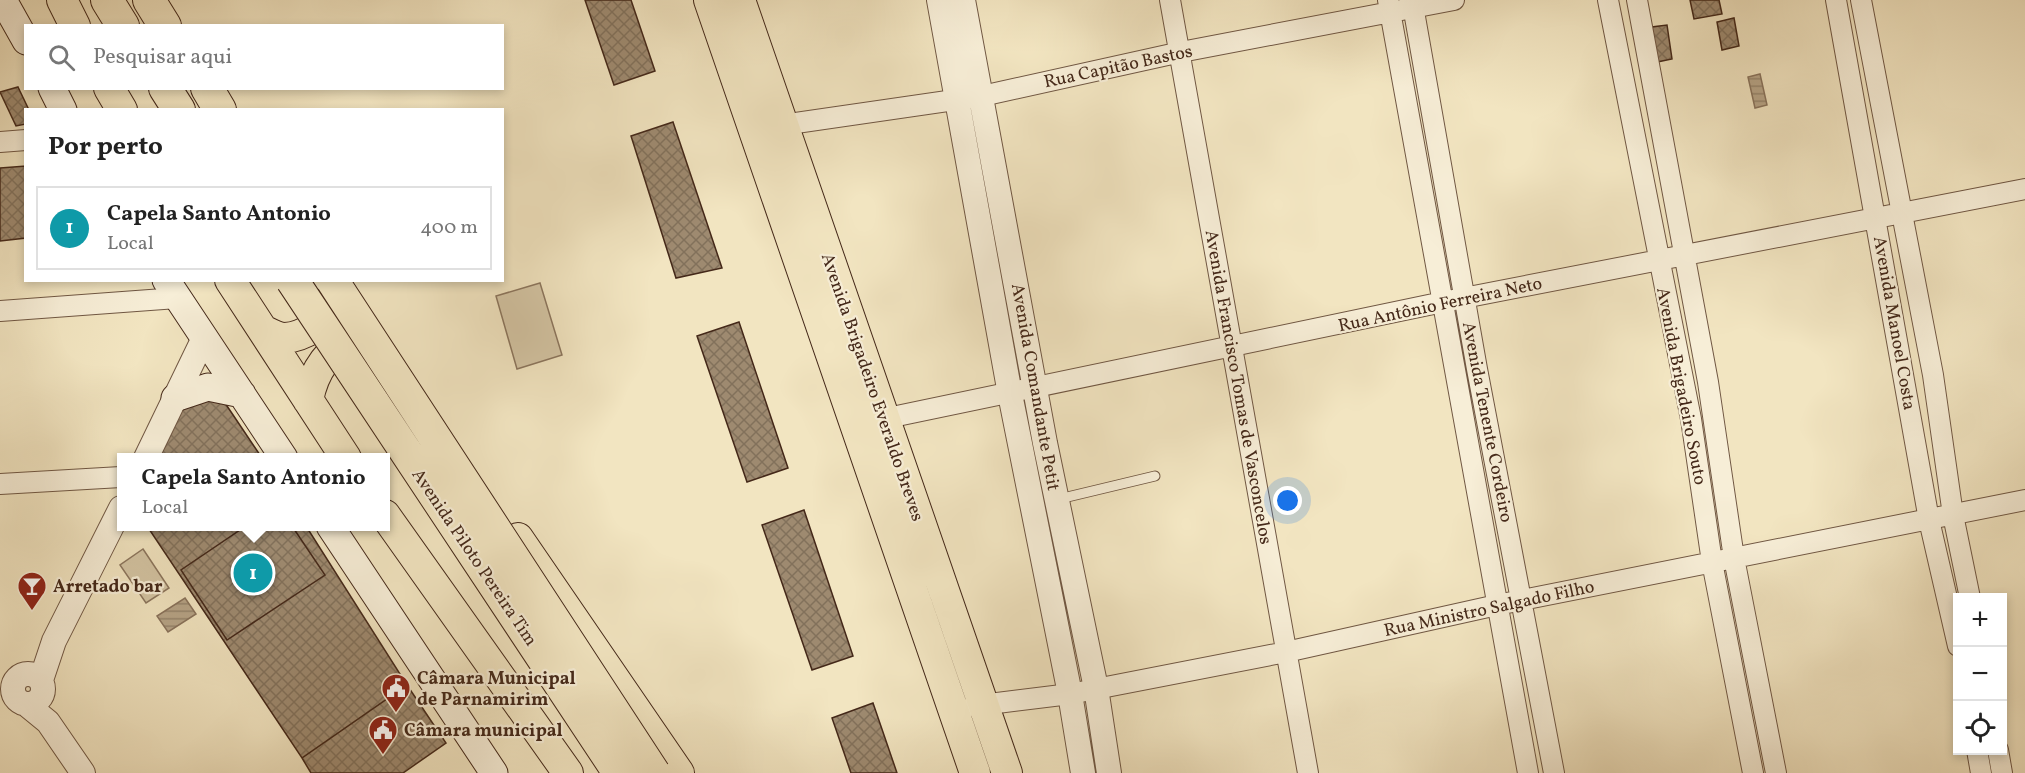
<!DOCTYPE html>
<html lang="pt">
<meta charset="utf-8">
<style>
:root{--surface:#fff;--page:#f6f6f6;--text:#222;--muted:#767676;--line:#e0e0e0;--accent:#8f2418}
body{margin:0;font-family:Vollkorn,serif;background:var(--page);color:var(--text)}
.controls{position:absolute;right:18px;bottom:18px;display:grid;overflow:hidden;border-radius:0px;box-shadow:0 3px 9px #0003}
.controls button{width:54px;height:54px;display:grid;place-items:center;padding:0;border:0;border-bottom:2px solid var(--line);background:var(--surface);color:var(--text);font:30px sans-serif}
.you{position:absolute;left:1288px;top:501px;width:21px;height:21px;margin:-15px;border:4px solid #fff;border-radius:50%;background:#1a73e8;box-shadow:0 0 0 9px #1a73e833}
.badge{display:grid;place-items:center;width:39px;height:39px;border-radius:50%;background:var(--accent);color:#fff;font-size:20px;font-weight:700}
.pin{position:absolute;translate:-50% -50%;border:3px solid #fff;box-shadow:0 2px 6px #0006}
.popup{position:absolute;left:117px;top:453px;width:273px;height:78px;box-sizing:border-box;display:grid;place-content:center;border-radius:0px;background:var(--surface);filter:drop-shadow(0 2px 4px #0005);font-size:20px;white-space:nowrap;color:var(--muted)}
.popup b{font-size:22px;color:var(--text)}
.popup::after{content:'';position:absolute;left:50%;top:100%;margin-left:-12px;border:12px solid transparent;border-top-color:var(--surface)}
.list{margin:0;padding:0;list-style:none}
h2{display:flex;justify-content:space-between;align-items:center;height:78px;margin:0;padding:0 24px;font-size:26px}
h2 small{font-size:20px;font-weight:400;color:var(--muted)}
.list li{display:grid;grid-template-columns:39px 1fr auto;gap:18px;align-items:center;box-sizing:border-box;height:84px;margin:0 12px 12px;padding:0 12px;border:2px solid var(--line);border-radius:0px}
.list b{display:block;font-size:22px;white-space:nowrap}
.list p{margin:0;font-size:20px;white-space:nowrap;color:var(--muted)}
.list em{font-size:20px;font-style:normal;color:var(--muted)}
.icon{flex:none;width:33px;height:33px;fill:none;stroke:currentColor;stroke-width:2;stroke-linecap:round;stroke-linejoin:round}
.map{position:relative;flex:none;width:2025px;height:773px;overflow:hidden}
.search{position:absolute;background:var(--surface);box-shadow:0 3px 9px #0003;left:24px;top:24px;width:480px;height:66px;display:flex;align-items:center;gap:15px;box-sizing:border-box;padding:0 21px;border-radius:0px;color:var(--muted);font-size:22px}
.panel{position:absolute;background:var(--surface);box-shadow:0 3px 9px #0003;left:24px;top:108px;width:480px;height:174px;border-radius:0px}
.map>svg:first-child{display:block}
.grass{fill:#d4c5a4;stroke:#8c765e;stroke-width:1.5}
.water{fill:url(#water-rules);stroke:#89735c;stroke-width:1.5}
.building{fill:url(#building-cross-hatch);stroke:#442819;stroke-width:1.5}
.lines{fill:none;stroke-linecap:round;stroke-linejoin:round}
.service-casing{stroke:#705743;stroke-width:11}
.minor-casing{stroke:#705743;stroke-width:22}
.tertiary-casing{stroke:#705743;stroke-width:26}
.secondary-casing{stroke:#442819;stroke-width:29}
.primary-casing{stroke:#442819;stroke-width:32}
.trunk-casing{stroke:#442819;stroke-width:34}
.service{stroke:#f7eed7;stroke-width:9}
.minor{stroke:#f7eed7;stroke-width:20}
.tertiary{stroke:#f7eed7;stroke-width:24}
.secondary{stroke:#f7eed7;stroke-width:27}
.primary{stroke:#f2e5c1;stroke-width:30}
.trunk{stroke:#f2e5c1;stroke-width:32}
.trunk-bridge-casing{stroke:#442819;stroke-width:34;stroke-linecap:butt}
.trunk-bridge{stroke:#f2e5c1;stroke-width:32}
.labels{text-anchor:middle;stroke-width:4.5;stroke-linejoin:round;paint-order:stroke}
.street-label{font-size:18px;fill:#442819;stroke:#f7eed7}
.poi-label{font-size:18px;font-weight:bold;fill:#442819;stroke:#f7eed7;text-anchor:start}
</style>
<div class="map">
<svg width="2025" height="773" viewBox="0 0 2025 773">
<defs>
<pattern id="water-rules" width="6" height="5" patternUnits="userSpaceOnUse" patternTransform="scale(1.5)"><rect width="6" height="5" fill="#b7a588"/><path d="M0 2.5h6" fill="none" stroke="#96866e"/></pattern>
<pattern id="building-cross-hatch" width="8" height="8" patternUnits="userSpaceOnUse" patternTransform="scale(1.5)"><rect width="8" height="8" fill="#9e8a70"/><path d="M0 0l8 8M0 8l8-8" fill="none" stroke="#82715b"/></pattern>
</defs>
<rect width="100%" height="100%" fill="#f2e5c1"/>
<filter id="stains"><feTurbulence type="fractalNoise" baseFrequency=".00333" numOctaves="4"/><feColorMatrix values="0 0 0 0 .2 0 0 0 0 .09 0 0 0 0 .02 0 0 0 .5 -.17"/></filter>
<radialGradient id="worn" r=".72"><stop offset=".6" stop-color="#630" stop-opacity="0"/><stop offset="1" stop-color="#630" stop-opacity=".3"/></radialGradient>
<path class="grass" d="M540 283 562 355 517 369 496 296Z
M143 549 169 588 146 603 120 565Z"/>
<path class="water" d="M1760 74 1767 105 1755 108 1748 77Z
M185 598 196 614 168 632 157 616Z"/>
<path class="building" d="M585 0H631L655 71 614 85Z
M1690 0H1719L1722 14 1694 19Z
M1734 18 1739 46 1722 50 1717 22Z
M1667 25 1672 59 1657 62 1652 27Z
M18 87 29 110H26V124L16 126 0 92Z
M673 122 722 268 676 278 631 136Z
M26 166V238L0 241V168Z
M739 322 788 468 747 482 697 336Z
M199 395 225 403 262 458H156L185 402Z
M804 510 853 656 812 670 762 525Z
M147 526H306L407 685 302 758Z
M246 526H292L325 575 227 640 181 570Z
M407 685 446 743 403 773H311L302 758Z
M873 703 897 773H851L832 718Z"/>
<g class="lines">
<g class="service-casing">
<path id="service" d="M1059 499 1155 476"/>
</g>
<g class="minor-casing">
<path id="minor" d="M1170 0 1308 773
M1388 0 1528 773
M1412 0 1477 369 1554 773
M1608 0 1691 419 1712 562 1753 773
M1637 0 1708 382 1734 558 1776 773
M1836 0 1929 520 1958 646
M1861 0 1933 375 1953 515 1970 598
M782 125 982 96 1181 52 1454 0
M0 142 26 140
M0 311 177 298
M873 421 1443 302 2025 189
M0 484 121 477
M973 706 1070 694 1286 652 1497 605 2025 500
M1977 750 1981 773
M1998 750 2002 773"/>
</g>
<g class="tertiary-casing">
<path id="tertiary" d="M939 0 1010 394 1070 694 1083 773
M963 0 1045 443 1096 688 1109 773
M146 458 204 338
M13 689a15 15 0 1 1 30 0a15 15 0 1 1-30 0Z
M41 680 54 641 121 508
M26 704 48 722 83 773"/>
</g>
<g class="secondary-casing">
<path id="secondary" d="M3 0 26 41
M52 88 63 110
M166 280 284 458
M175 398 208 387 242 394
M330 526 494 773"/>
</g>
<g class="primary-casing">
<path id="primary" d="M62 0 75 26
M709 0 975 773
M740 0 1007 773
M109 88 122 110
M230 280 346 458
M263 330C269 333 278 338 285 338 303 337 329 321 336 305
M308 400C313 374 329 342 360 342
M385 515 568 773
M518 538 679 773"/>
</g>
<g class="trunk-casing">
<path id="trunk" d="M107 0 123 26
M149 0 165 26
M165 88 179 110
M207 88 220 110"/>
</g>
<use href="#service" class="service"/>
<use href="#minor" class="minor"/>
<use href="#tertiary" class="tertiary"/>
<use href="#secondary" class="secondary"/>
<use href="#primary" class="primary"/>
<use href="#trunk" class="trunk"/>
<g class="trunk-bridge-casing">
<path id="trunk-bridge" d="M292 280 619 773
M332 280 654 773"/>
</g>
<use href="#trunk-bridge" class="trunk-bridge"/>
</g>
<defs>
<g id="bar-pin" transform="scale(1.5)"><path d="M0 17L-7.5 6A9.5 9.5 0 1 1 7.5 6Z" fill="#8f2418" stroke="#f7eed7"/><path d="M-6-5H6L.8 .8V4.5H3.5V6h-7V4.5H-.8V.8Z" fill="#fff"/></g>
<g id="civic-pin" transform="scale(1.5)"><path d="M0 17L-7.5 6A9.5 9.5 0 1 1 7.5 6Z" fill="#8f2418" stroke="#f7eed7"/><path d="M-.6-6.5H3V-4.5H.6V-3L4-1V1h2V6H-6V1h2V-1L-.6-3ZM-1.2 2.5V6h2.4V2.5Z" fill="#fff"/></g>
</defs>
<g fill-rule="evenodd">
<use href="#bar-pin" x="32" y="586"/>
<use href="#civic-pin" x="396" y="688"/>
<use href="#civic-pin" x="383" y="730"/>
</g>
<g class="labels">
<g class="street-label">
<text transform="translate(1118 66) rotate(-12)" y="6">Rua Capitão Bastos</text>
<text transform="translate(1440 304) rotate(-12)" y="6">Rua Antônio Ferreira Neto</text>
<text transform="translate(1895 323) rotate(80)" y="6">Avenida Manoel Costa</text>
<text transform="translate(1682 386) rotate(79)" y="6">Avenida Brigadeiro Souto</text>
<text transform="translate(873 387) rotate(71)" y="6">Avenida Brigadeiro Everaldo Breves</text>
<text transform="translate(1036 387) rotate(80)" y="6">Avenida Comandante Petit</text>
<text transform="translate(1239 387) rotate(80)" y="6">Avenida Francisco Tomas de Vasconcelos</text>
<text transform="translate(1488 422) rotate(79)" y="6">Avenida Tenente Cordeiro</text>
<text transform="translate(475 557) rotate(56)" y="6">Avenida Piloto Pereira Tim</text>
<text transform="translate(1489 608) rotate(-12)" y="6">Rua Ministro Salgado Filho</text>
</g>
<g class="poi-label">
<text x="53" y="592">Arretado bar</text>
<text x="417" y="684">Câmara Municipal<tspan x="417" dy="21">de Parnamirim</tspan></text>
<text x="404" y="736">Câmara municipal</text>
</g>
</g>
<rect width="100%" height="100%" filter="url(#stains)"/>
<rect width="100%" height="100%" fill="url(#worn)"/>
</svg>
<div class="controls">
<button>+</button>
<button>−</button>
<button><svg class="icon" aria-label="locate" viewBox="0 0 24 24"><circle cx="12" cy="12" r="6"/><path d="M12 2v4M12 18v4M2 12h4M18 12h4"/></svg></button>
</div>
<div class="you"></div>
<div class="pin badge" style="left:253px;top:573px;background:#0f9aa8">1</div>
<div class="popup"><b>Capela Santo Antonio</b>Local</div>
<div class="search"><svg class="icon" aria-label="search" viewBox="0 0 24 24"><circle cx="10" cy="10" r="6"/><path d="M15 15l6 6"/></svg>Pesquisar aqui</div>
<section class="panel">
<h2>Por perto<small></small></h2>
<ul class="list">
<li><span class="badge" style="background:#0f9aa8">1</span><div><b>Capela Santo Antonio</b><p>Local</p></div><em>400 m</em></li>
</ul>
</section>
</div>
